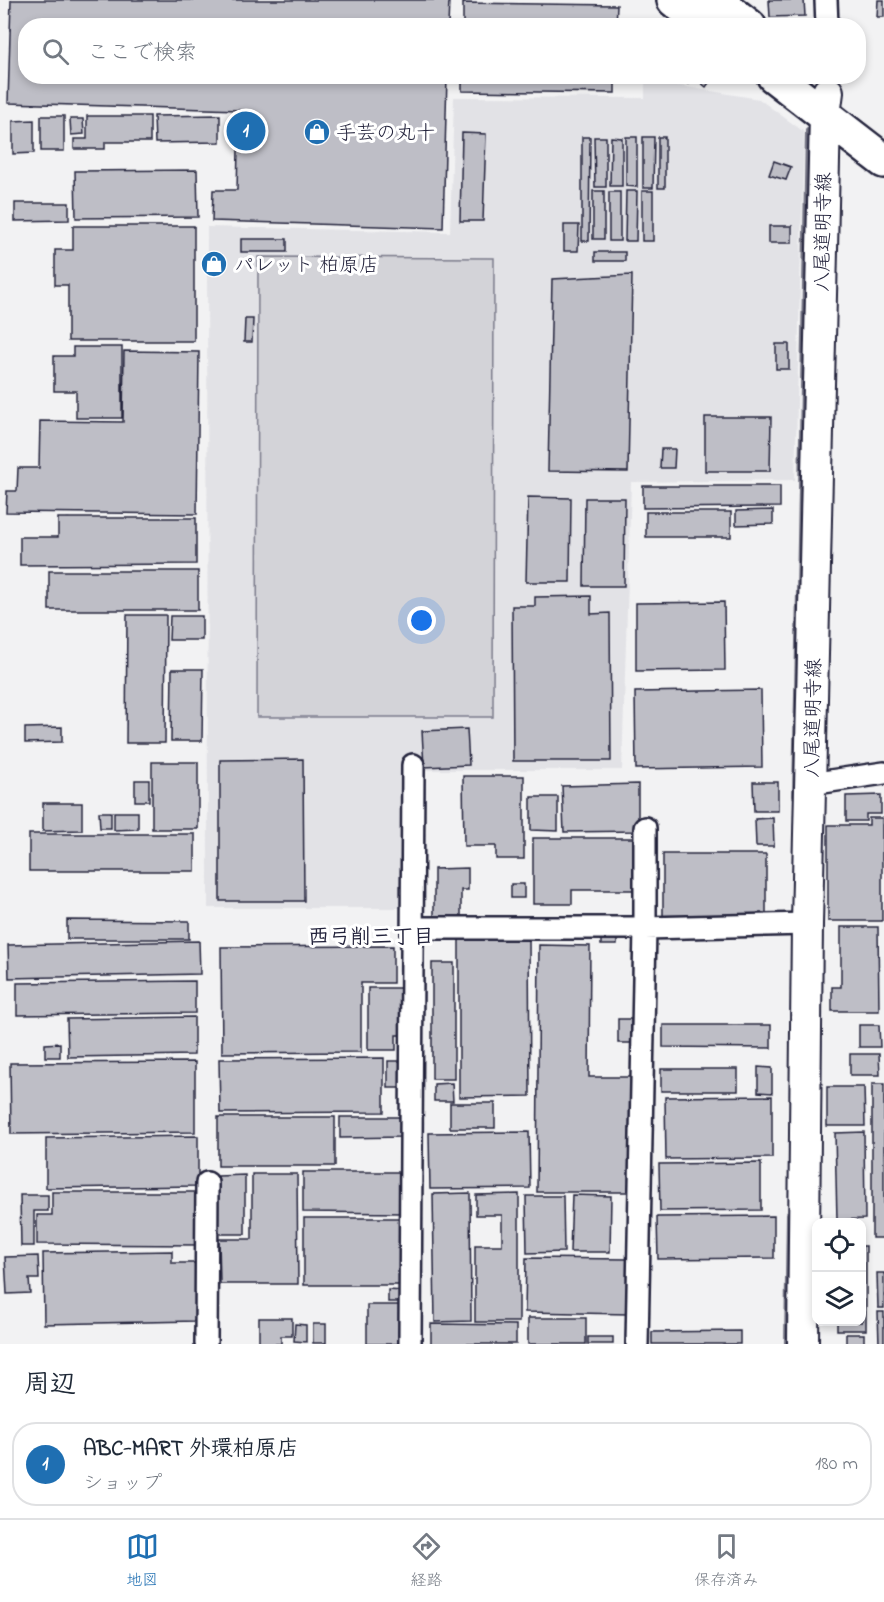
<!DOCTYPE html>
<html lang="ja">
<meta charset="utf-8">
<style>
:root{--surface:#fff;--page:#f6f6f7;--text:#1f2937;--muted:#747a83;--line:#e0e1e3;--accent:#1f6fb2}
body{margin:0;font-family:"Indie Flower","Klee One",sans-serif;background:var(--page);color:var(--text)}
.controls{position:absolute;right:18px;bottom:18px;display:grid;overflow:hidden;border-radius:12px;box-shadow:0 3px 9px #0003}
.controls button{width:54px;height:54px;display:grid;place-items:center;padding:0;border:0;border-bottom:2px solid var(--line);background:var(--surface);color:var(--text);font:30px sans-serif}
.you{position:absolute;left:422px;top:621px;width:21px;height:21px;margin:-15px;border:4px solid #fff;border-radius:50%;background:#1a73e8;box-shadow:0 0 0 9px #1a73e833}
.badge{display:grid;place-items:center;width:39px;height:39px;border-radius:50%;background:var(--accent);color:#fff;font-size:20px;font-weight:700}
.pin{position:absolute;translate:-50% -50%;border:3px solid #fff;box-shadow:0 2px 6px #0006}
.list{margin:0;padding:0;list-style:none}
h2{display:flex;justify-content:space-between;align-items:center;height:78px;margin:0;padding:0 24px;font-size:26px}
h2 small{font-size:20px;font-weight:400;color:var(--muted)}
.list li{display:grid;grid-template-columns:39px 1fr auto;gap:18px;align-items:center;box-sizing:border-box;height:84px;margin:0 12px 12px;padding:0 12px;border:2px solid var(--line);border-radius:24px}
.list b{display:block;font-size:22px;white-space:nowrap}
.list p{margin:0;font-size:20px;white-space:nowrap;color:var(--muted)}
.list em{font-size:20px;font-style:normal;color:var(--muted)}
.icon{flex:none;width:33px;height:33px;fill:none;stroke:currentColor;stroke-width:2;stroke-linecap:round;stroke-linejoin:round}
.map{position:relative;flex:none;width:884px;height:1344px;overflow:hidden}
.search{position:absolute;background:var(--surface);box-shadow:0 3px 9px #0003;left:18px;right:18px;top:18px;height:66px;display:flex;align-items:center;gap:15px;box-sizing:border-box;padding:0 21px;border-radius:24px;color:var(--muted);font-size:22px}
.sheet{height:174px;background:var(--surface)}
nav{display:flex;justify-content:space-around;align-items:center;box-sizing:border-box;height:84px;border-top:2px solid var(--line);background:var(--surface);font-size:16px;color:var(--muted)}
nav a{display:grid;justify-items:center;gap:3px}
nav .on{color:var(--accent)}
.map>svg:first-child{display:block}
.built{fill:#e2e2e6}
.green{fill:#d3d3d8;stroke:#7a7a8a;stroke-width:1.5}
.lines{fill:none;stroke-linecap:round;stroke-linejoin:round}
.stream{stroke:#727282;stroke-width:6}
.building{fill:#bebec6;stroke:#22223b;stroke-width:1.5}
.street-casing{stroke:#22223b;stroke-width:26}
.secondary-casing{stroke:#22223b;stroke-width:34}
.highway-casing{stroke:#22223b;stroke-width:38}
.street{stroke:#fff;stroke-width:21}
.secondary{stroke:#fff;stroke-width:30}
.highway{stroke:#fff;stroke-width:33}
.labels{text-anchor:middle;stroke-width:6;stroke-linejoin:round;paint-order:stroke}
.poi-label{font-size:20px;fill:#22223b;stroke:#fff;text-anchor:start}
.street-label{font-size:20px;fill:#22223b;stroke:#fff}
.neighbourhood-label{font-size:21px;font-weight:bold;fill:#22223b;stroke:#fff}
</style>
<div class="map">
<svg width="884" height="1344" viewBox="0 0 884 1344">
<rect width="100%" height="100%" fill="#f2f2f3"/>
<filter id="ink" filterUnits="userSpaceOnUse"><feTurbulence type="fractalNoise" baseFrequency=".0167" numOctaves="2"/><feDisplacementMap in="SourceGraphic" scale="12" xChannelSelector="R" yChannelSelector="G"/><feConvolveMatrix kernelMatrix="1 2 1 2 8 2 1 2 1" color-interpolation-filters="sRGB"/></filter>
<g filter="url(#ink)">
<path class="built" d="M645 80 759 99 804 132 795 480 631 482 622 770H421L406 908H208L207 227 450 232 454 97 645 98Z"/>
<path class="green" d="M258 257 494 258 493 717H257Z"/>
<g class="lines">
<path class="stream" d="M795 796 808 131
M787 1344 789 1214"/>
</g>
<path class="building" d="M11 0H449L448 26H26V76H447L443 228 212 221 213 190H237L239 110 8 103Z
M769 0H804L805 16 770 17Z
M878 0H884V17H877Z
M463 3 617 5 616 26H463Z
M462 76H615V93L462 91Z
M714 76 706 87 694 77 688 84 679 77Z
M220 115V142L155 143 154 116Z
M41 116H64V151H41Z
M87 116H150V142H105V149H74V139H87Z
M70 119H83L84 134 71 135Z
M34 120V153L13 154V121Z
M462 133 486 134 483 221H460Z
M582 137H590L589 241H582Z
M594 137H606V187H595Z
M611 137 622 138V186H610Z
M626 137H637V187L626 186Z
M643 137H654L653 188H643Z
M658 137H665V188H658Z
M774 161 791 167 786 180 769 175Z
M197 170 198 217 76 218 75 171Z
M593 191H604V239H593Z
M626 191H637L636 241H625Z
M642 191H653V241H642Z
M609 192H620V241H609Z
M15 203H69V220L15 221Z
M564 225H579L578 251H564Z
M73 226H194V341H68V285H55V250H73Z
M769 226H792V243H769Z
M241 239H287V252H241Z
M595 252H625V261H595Z
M632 275 628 472 548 471 552 279Z
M245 319H253L252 342H244Z
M776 344H789V369H776Z
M73 347H122V418H76V391H54V356H73Z
M124 351 199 352 197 514 6 512 7 491H17L18 468H39L40 421 123 422Z
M705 417H771L770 471H705Z
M661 449H675L674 468H660Z
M643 486H780V507L643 508Z
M528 497 571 498 570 582H526Z
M585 498H625L624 586H584Z
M773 510V524L736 525V511Z
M646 512H731V537H646Z
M58 518H196V564L20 565V537H58Z
M49 571H198V610H49Z
M591 596V614L610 613 611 761H513L512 606H535V597Z
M724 602 725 670 636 671V603Z
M127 615H166L165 743H126Z
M170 616H202V640H169Z
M172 669H203L202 741H171Z
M761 690 762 767 636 769 635 692Z
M62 727V742L25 743V728Z
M467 729 469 765 424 767 422 731Z
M303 759 304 901H220V760Z
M152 762H198V829H152Z
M463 776H524V859H496V846H464Z
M135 780H149V801H135Z
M753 782H778V811H754Z
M638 784V831L564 832 562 786Z
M881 795V814H866V821H846V796Z
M531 797H558V831L531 830Z
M43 803H82V830L43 831Z
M99 812H111V828H100Z
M114 812H138V829L114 830Z
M773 818 774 846H756L755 819Z
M869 818H882V921H828V825H869Z
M29 834H195V871H29Z
M533 838H639V890H572V904H533Z
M663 854H766V919H663Z
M468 868V890H461V918L434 919V869Z
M511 884H524V898H511Z
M67 920 189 921V939H67Z
M841 927H878L879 1011H832V987H841Z
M601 936H617V945H601Z
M459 940H529L530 1096 459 1097Z
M199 941 200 974 9 978 8 945Z
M539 945 590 946 589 1077H632L631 1192H537Z
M393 946V983H361V1052L222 1053 221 947Z
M432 963H454V1079H432Z
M195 981V1013L17 1015V983Z
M368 988H406V1035H396V1050H368Z
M194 1017V1055L68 1057 67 1019Z
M618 1019H631V1043H618Z
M663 1025H771V1048L663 1047Z
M859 1025H879L880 1047H859Z
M60 1043V1057H45V1044Z
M850 1054H879L880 1075H850Z
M384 1058V1112L220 1113 219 1059Z
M388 1061H407L408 1088H388Z
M195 1062V1132L11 1134 10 1063Z
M758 1067 772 1068V1093L758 1092Z
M661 1069H738V1091H661Z
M452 1083 453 1101H434V1084Z
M872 1084H884V1238H872Z
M827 1087H864L865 1126H827Z
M772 1096V1158L666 1159 665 1097Z
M450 1103H495V1128H450Z
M218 1117H335V1166H218Z
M340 1117H403V1137L340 1138Z
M529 1132 530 1188 430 1189 429 1133Z
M864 1132 865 1219 837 1220 835 1133Z
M198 1136V1186L46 1188V1138Z
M761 1163V1210L660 1211 659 1164Z
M303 1172H403V1213L303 1212Z
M252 1174H297L298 1284H220L219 1239H252Z
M245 1175V1234H218V1176Z
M52 1192H199V1245L37 1244V1215H52Z
M470 1193 471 1321 435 1322 433 1194Z
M519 1194V1322H475V1245H502V1215H476V1195Z
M20 1195H48V1211H34V1246H21Z
M572 1195 611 1196 610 1252H570Z
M526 1196H563L564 1252 527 1253Z
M774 1216V1258L658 1259 657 1217Z
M304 1218H405V1285H304Z
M862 1246H866V1330H837V1322H862Z
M172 1251V1263H195L196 1321 44 1324 43 1253Z
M38 1256 39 1279H29L30 1293 7 1294 5 1257Z
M526 1258 628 1259V1314L525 1312Z
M877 1273H884V1308H878Z
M388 1290 403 1291V1302H388Z
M367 1305H404V1344H367Z
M878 1312H884V1344H879Z
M259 1318H292V1336H281V1344H259Z
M528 1318H586V1344H528Z
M295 1324 306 1325V1342L294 1341Z
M313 1324H326V1343H313Z
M431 1324 516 1325V1344H431Z
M740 1331V1344H652V1332Z
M846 1334H864V1344H846Z
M588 1337H613V1344H588Z"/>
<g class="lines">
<g class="street-casing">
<path id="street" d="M826 0 827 26
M810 784 884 773
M412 928H645L807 924
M206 1344 207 1183
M410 1344 413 765
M637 1344 645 928V828"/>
</g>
<g class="secondary-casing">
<path id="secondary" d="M803 1344 807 924 825 115 828 92"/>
</g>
<g class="highway-casing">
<path id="highway" d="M674 0 707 26
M715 0 749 26
M774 76 884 161"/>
</g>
<use href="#street" class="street"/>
<use href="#secondary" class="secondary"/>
<use href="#highway" class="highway"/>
</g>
</g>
<defs>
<g id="shop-disc" transform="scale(1.35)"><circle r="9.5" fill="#1f6fb2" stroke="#fff"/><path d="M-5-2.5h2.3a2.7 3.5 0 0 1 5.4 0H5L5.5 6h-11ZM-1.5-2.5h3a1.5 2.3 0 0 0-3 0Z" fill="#fff"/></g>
</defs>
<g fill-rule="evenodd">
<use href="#shop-disc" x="317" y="132"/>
<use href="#shop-disc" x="214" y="264"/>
</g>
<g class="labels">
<g class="poi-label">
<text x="336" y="139">手芸の丸十</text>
<text x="234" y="271">パレット 柏原店</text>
</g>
<g class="street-label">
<text transform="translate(822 232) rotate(-89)" y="7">八尾道明寺線</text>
<text transform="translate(812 718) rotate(-89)" y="7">八尾道明寺線</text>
</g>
<g class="neighbourhood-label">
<text x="371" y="943">西弓削三丁目</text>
</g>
</g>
</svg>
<div class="controls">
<button><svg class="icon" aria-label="locate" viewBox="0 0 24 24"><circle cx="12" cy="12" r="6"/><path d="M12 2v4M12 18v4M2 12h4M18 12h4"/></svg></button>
<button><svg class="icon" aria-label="layers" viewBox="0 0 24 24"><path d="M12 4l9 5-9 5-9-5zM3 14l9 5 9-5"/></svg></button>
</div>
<div class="you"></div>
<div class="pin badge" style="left:246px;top:131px">1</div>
<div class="search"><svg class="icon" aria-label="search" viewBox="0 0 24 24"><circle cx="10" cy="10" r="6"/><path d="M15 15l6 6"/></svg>ここで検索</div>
</div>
<section class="sheet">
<h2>周辺<small></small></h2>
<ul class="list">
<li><span class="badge">1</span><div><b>ABC-MART 外環柏原店</b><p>ショップ</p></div><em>180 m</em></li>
</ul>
</section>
<nav>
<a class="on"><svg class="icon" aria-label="map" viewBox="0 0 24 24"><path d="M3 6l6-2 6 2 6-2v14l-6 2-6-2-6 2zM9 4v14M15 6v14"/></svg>地図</a>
<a><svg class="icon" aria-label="directions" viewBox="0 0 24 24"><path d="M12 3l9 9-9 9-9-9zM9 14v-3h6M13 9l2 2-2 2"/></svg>経路</a>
<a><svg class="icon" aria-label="saved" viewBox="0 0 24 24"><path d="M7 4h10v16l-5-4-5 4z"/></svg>保存済み</a>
</nav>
